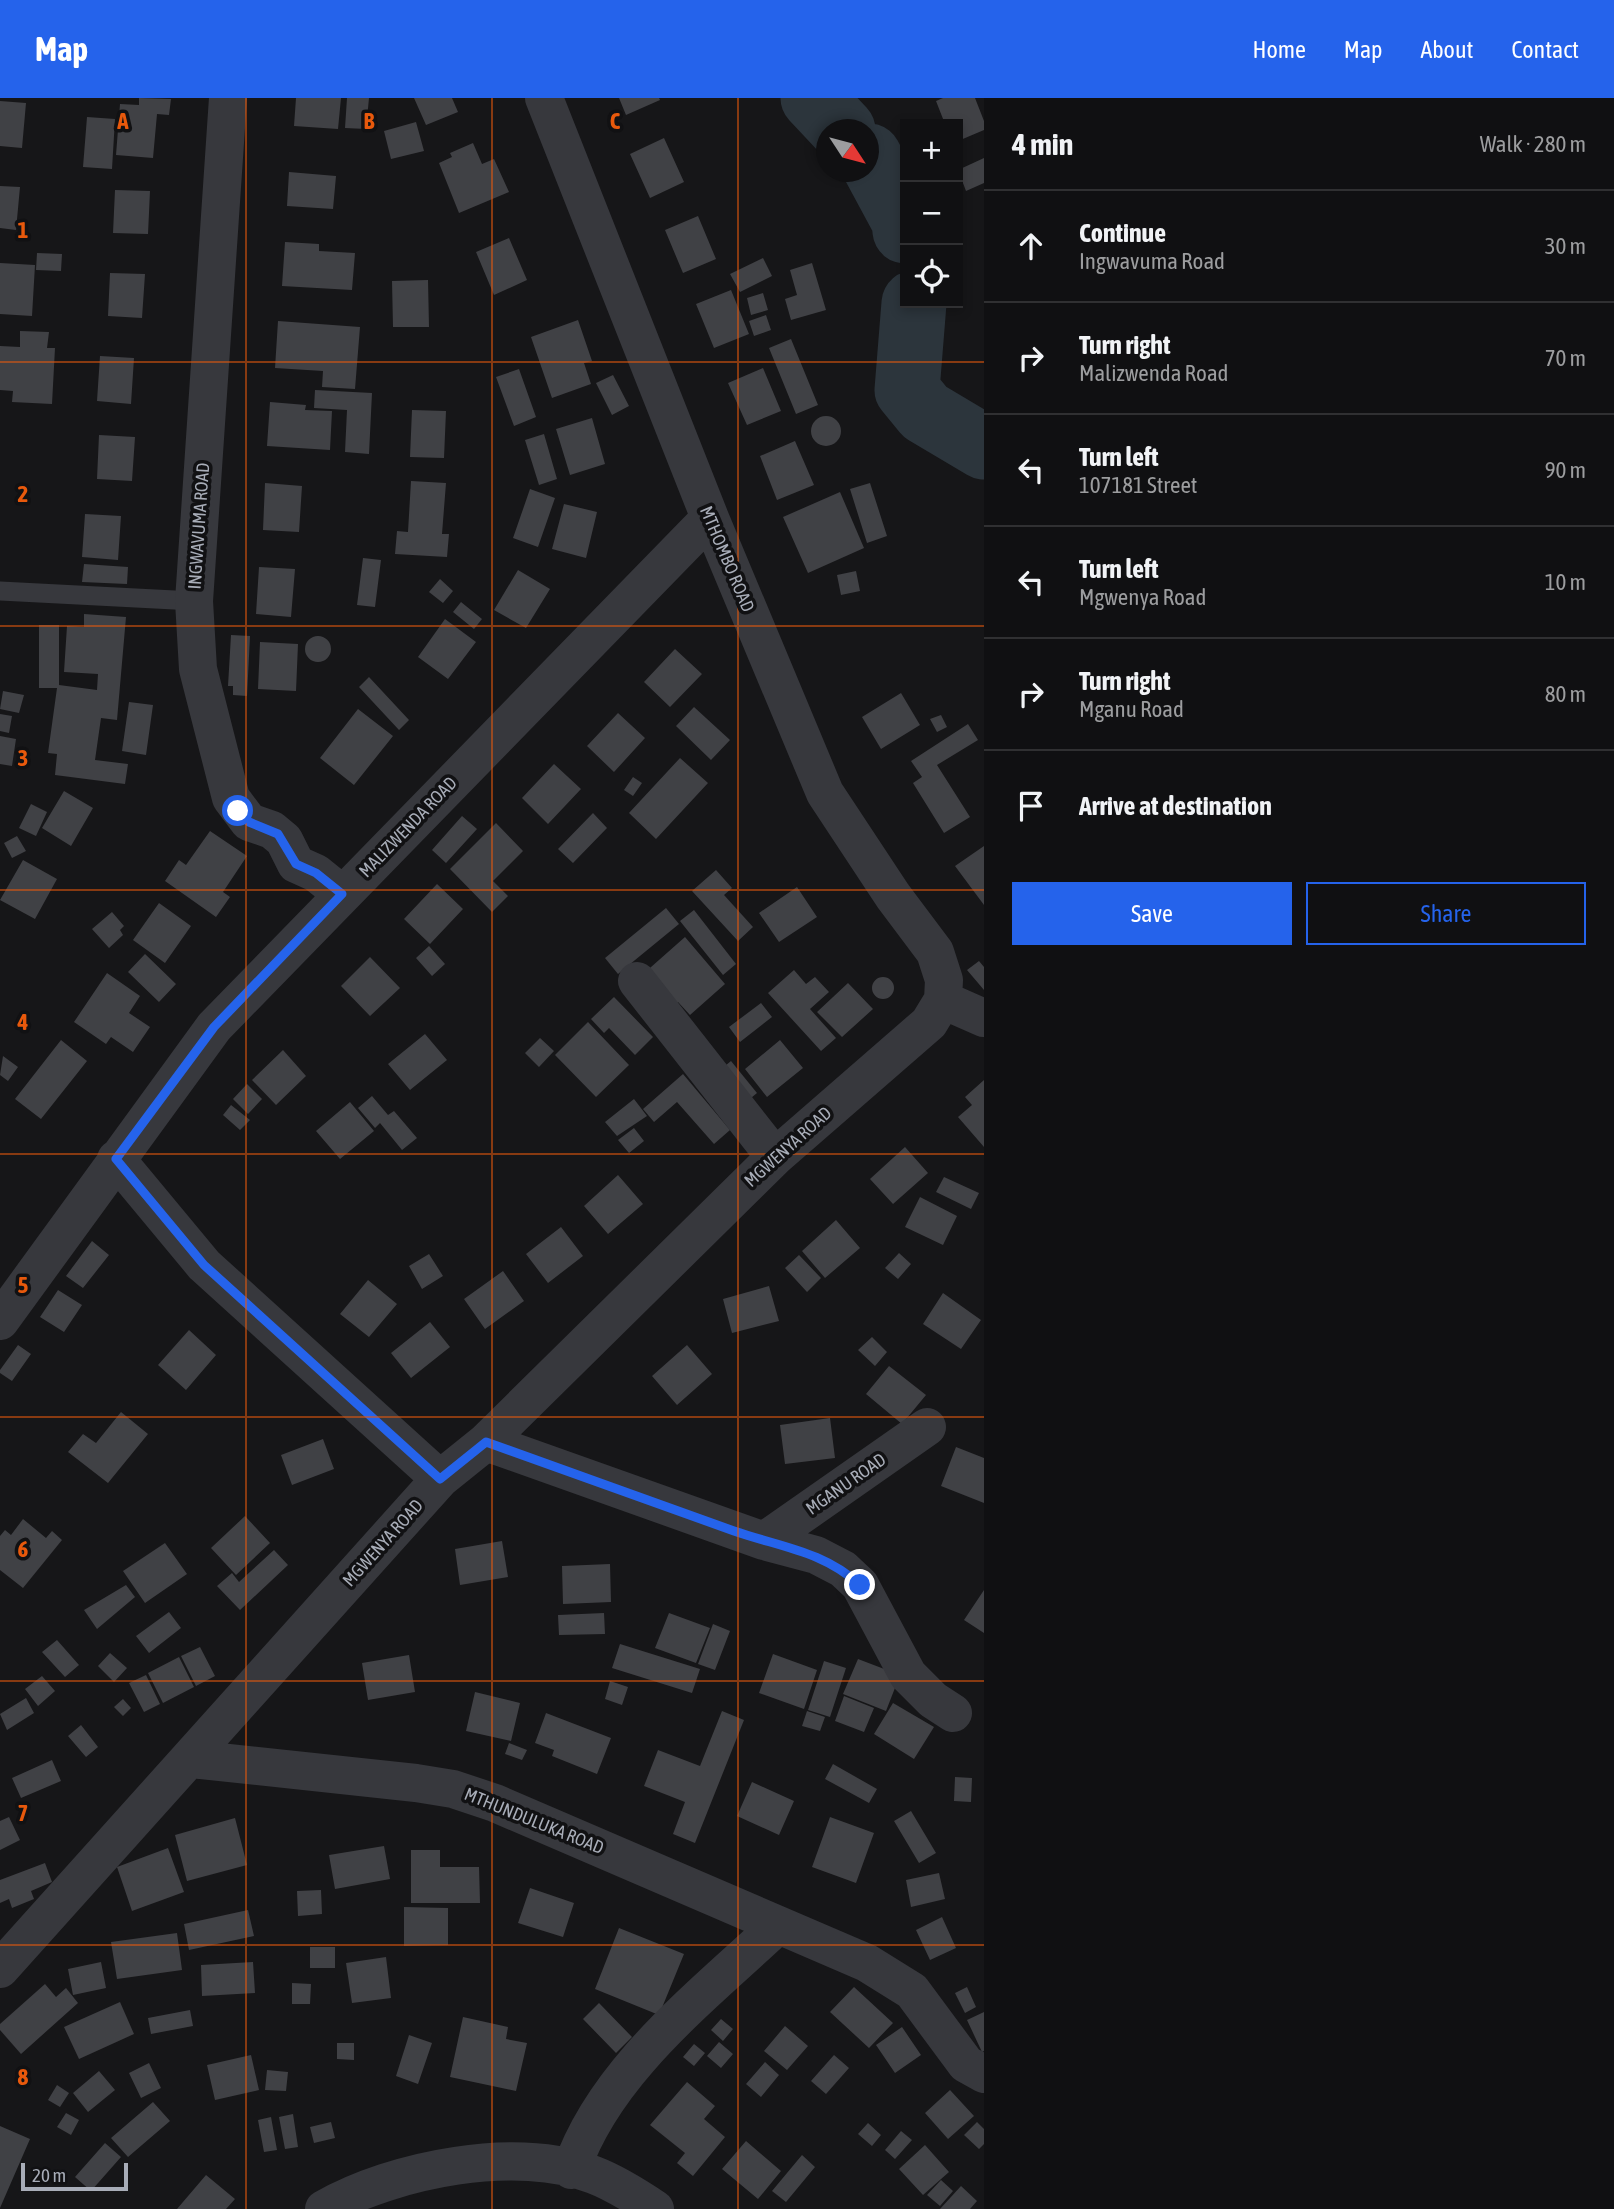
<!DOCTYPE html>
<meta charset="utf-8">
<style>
:root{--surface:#101012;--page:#1e1e20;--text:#f1f3f6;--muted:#9c9d9f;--line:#303032;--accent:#2563eb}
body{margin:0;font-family:"Asap Condensed",sans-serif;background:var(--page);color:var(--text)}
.controls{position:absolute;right:21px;top:21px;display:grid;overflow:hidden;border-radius:0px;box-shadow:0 4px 10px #0003}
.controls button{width:63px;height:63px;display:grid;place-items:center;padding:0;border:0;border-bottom:2px solid var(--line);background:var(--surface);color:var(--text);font:35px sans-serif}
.compass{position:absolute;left:816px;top:21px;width:63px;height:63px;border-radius:50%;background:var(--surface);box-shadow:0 4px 10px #0003;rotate:126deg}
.scale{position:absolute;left:21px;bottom:18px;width:107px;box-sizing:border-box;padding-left:7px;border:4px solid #a8adb8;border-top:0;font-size:19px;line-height:24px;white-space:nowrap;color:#a8adb8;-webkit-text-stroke:5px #111113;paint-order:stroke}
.stop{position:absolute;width:21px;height:21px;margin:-16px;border:5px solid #2563eb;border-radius:50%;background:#fff}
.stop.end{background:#2563eb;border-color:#fff;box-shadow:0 2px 7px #0008}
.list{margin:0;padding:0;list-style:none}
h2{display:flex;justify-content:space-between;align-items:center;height:91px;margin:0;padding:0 28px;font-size:30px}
h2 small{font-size:23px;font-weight:400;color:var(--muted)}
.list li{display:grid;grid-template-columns:46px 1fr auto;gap:21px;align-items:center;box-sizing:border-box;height:112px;padding:0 28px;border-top:2px solid var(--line)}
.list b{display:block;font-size:26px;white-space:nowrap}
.list p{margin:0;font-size:23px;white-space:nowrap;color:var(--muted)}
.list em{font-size:23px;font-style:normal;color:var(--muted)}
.actions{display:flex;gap:14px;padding:21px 28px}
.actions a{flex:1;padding:16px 0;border:2px solid var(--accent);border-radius:0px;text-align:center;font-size:24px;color:var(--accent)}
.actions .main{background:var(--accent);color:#fff}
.icon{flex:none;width:38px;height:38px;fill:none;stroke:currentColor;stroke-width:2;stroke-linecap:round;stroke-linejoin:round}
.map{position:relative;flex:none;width:984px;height:2111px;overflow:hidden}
header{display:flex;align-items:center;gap:42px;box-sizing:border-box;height:98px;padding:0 35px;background:var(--accent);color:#fff}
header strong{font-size:33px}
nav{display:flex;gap:38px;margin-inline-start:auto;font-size:24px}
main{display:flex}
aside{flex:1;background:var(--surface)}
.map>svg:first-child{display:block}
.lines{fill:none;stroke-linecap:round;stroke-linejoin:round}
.river{stroke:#2c353c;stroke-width:65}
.building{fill:#404145}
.service{stroke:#37383d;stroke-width:19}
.minor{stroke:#37383d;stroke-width:38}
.route{stroke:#2563eb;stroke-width:9}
.grid{fill:none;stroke:#e8590c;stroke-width:2;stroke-opacity:0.55}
.labels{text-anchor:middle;stroke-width:7;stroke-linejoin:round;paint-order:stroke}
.street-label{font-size:18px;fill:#a8adb8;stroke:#111113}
.grid-label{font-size:23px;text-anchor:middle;font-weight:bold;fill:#e8590c;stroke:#111113;stroke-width:7;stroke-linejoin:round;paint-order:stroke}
</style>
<header>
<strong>Map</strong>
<nav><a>Home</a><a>Map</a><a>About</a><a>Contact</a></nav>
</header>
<main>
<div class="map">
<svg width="984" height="2111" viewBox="0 0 984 2111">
<rect width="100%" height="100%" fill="#161618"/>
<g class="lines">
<path class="river" d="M813 0 843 32
M869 58 904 123 905 133
M914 205 907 292 925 314 984 349"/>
</g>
<path class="building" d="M139 0 171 1 169 17 157 16 153 60 116 57 120 6 139 7Z
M296 0H341L338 31 294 28Z
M347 0H369L366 31 345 30Z
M414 0H452L458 14 426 27Z
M619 0H659L660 2 626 17Z
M943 0H975L984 23V32L958 43V26H945L936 3Z
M0 3 26 5 22 50 0 48Z
M87 19 115 21 112 71 83 69Z
M416 24 424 53 391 61 384 33Z
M664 40 684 84 650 100 630 56Z
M473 45 482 66 494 61 509 94 459 115 439 65 452 59 450 55Z
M984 60V85L966 93 958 72Z
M289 74 336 78 333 111 287 108Z
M0 88 20 89 16 132 0 130Z
M115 92 150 93 148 136 113 135Z
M698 118 716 161 683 175 665 132Z
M509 140 527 182 494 197 476 154Z
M285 144 319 146V153L355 155 352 192 282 188Z
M37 155 62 156 61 173 36 172Z
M763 160 772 178 740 194 730 176Z
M0 165 35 167 32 218 0 216Z
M812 165 826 212 791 222 785 201 797 197 790 172Z
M110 175 145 176 142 220 108 218Z
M428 182 429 229H393L392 183Z
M731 192 749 236 714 250 696 206Z
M763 195 768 212 751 217 747 200Z
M766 217 771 232 754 238 749 223Z
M578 222 592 263 584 265 591 286 552 300 531 239Z
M278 223 360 229 355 291 322 289 323 273 275 270Z
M20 233 49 234 47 250H55L52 306 12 304 13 293 0 292V248L20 249Z
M791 241 818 307 796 316 769 250Z
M100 258 134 260 131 306 97 303Z
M763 270 781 313 747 327 728 285Z
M519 271 536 319 514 328 496 279Z
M613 277 629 308 612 317 596 285Z
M315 292 372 295 369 356 345 354 347 312 314 310Z
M270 304 306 307 305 312 332 313 330 352 267 348Z
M412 312 446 313 444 360 410 359Z
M811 333a15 15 0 1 1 30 0a15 15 0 1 1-30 0Z
M592 320 605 366 570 377 556 331Z
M544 336 557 381 539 387 525 342Z
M99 337 135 339 132 383 97 381Z
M795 343 814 387 777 402 760 358Z
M411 383 446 385 442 436H449L447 459 395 456 397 433 408 434Z
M265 385 302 388 299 434 263 432Z
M870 385 887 438 867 445 850 391Z
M530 391 555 400 538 449 513 440Z
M840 394 864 450 808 475 783 419Z
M564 406 597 414 586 460 552 451Z
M85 416 121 418 118 462 82 459Z
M363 460 381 462 375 509 357 507Z
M84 466 128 469 127 486 82 484Z
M259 469 295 471 291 519 256 516Z
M518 472 550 491 526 530 494 512Z
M856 473 860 493 841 497 837 477Z
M440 481 453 493 443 505 429 494Z
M461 504 482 521 474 531 453 514Z
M84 516 126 519 117 622 101 620 95 662 128 666 125 686 55 677 57 656 48 655 57 590H39V527H59V587L97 592 98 576 64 574 67 528 84 529Z
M445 521 476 544 448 581 418 559Z
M231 537 250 538 247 598 233 597V588H228Z
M305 551a13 13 0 1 1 26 0a13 13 0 1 1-26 0Z
M260 544 298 546 296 593 258 591Z
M675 551 702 576 670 609 644 584Z
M369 579 409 622 399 632 359 589Z
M3 593 24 597 19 615 0 611Z
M901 595 920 627 881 651 862 619Z
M129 604 153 607 146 657 122 653Z
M694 609 730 642 711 662 676 628Z
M358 611 393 638 354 687 320 660Z
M618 615 645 640 614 674 587 648Z
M0 616 12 618 9 635 0 633Z
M941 617 947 629 937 634 930 621Z
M968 626 978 642 937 667 970 719 944 735 913 685 922 679 911 663Z
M0 638 16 641 12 668 0 666Z
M680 660 708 685 656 741 629 715Z
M554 666 581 691 548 726 522 700Z
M633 679 642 685 633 698 624 692Z
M64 693 93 710 71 748 42 730Z
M31 706 47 714 36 738 19 730Z
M593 715 607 730 573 765 558 751Z
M462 718 477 731 446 765 432 752Z
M496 725 523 753 493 783 508 798 492 814 450 771Z
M210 733 247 758 223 794 230 799 216 819 165 783 179 762 186 767Z
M17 738 26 753 12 760 4 745Z
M984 748V807L955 768Z
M23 762 57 781 35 821 0 802Z
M716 772 732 790 724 797 753 829 738 843 692 793Z
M437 786 463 811 430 846 404 821Z
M797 789 817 819 779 844 759 815Z
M159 805 191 828 165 865 133 842Z
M666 810 679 826 618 876 605 860Z
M694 812 736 866 723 877 680 823Z
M112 814 124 828 120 832 123 837 109 850 92 831Z
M685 839 725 886 690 917 678 904 670 910 642 877Z
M429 848 445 866 432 878 416 860Z
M145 856 176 886 159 904 128 874Z
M370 859 400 890 370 918 341 888Z
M979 863 984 869V892L967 872Z
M794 872 806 886 815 879 829 894 810 911 836 940 821 953 768 895Z
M107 875 140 898 129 915 150 929 133 954 111 939 106 946 74 924Z
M872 890a11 11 0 1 1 22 0a11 11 0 1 1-22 0Z
M848 885 873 911 842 939 817 914Z
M614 899 653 939 635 957 609 930 604 935 591 921Z
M761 905 772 919 740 944 729 929Z
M588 924 629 967 596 999 555 957Z
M425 936 447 962 410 992 388 966Z
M540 940 554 953 539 969 525 955Z
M61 942 87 963 41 1021 15 1001Z
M780 942 803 970 767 999 745 971Z
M283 952 306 978 276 1007 252 982Z
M3 958 18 969 8 983 0 977Z
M731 963 757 995 740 1009 714 977Z
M683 976 730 1032 714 1046 677 1004 654 1024 643 1011Z
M984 982V1049L958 1019 972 1007 965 999Z
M247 986 262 1001 248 1016 233 1001Z
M372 998 388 1017 394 1013 417 1040 402 1052 380 1025 375 1030 358 1010Z
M634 1001 647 1018 617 1038 605 1024Z
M350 1004 374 1033 340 1061 316 1033Z
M231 1007 250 1022 240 1032 223 1017Z
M634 1030 644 1043 629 1055 618 1042Z
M905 1049 928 1075 893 1106 870 1081Z
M618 1077 643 1106 608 1136 584 1108Z
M944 1079 979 1095 971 1111 936 1094Z
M920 1099 957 1118 943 1147 905 1129Z
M836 1122 860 1150 825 1180 802 1153Z
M561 1129 583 1158 548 1185 526 1156Z
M92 1143 109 1157 83 1190 66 1178Z
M899 1155 911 1166 898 1181 885 1170Z
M429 1156 443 1178 422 1191 409 1168Z
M799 1157 821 1180 807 1194 785 1170Z
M503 1173 524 1203 485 1231 464 1201Z
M368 1182 397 1206 369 1239 340 1216Z
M769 1188 779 1223 732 1235 723 1201Z
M58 1192 82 1207 64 1234 40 1219Z
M943 1195 981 1222 961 1251 923 1226Z
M430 1224 450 1249 411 1280 391 1255Z
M189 1232 216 1257 186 1292 158 1267Z
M872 1239 887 1254 875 1268 858 1252Z
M18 1247 31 1256 12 1283 0 1275V1272Z
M687 1247 712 1276 677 1307 652 1278Z
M889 1268 926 1297 902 1326 866 1296Z
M121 1314 148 1336 108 1385 68 1354 83 1336 96 1345Z
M830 1320 835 1360 785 1366 780 1327Z
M323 1341 334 1371 292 1387 281 1357Z
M956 1349 984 1360V1405L941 1388Z
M245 1418 270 1445 236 1477 211 1450Z
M23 1421 46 1440 52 1433 62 1442 23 1490 0 1472V1438L5 1432 11 1437Z
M502 1443 508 1479 460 1487 455 1451Z
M165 1445 187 1476 145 1505 123 1473Z
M274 1452 288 1467 240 1512 217 1488 232 1475 239 1484Z
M610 1466 611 1504 563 1506 562 1468Z
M126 1487 135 1499 97 1531 84 1512Z
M984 1492V1535L964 1522Z
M169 1514 181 1530 149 1555 136 1538Z
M604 1515 605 1536 559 1537 558 1517Z
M669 1515 710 1530 696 1565 655 1550Z
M713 1526 730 1533 715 1572 698 1566Z
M57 1542 79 1567 65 1579 42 1554Z
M620 1546 700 1571 692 1595 612 1570Z
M200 1549 215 1578 196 1588 181 1558Z
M110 1555 127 1570 114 1584 98 1568Z
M773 1556 817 1572 804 1611 759 1595Z
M409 1557 415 1594 368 1602 362 1565Z
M179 1559 194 1589 163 1605 148 1575Z
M858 1561 900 1577 886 1613 843 1596Z
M824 1563 846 1570 830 1619 808 1612Z
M146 1577 160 1606 144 1614 129 1585Z
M42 1578 55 1593 38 1608 25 1591Z
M610 1583 628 1589 622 1607 605 1601Z
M475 1594 520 1605 511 1643 466 1633Z
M844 1598 874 1610 864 1634 835 1623Z
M26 1600 34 1615 7 1632 0 1616Z
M123 1601 131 1610 123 1618 114 1609Z
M893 1605 934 1629 914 1661 874 1636Z
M722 1613 744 1622 695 1745 673 1736 685 1704 644 1688 658 1652 700 1668Z
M807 1613 825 1619 820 1633 802 1628Z
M546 1615 611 1640 597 1676 552 1658 554 1652 535 1645Z
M81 1627 98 1649 86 1659 68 1638Z
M509 1645 527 1652 522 1662 505 1656Z
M52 1662 61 1683 21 1700 12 1680Z
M833 1666 877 1691 869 1705 825 1681Z
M955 1679 972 1680 971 1704 954 1703Z
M752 1684 794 1703 779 1737 737 1718Z
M911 1713 936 1755 919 1765 894 1723Z
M9 1719 20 1742 0 1752V1723Z
M830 1719 874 1735 856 1785 812 1769Z
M235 1720 247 1767 187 1783 175 1737Z
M384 1748 390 1781 335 1791 329 1757Z
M168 1750 184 1794 132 1813 117 1769Z
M411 1752H440V1769H479L480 1805H411Z
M45 1765 52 1784 31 1793 34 1801 12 1810 9 1801 0 1805V1782Z
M939 1775 945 1801 911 1809 906 1782Z
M530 1790 574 1805 563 1839 518 1825Z
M321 1792 322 1816 298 1818 297 1793Z
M404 1809 448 1810V1847L404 1848Z
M248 1812 254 1838 189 1852 184 1826Z
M942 1819 956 1850 930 1862 916 1832Z
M619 1830 684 1856 659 1917 595 1891Z
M177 1835 182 1872 117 1881 111 1844Z
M310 1849H335V1870H310Z
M386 1859 391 1900 352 1905 346 1865Z
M101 1864 106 1890 73 1897 68 1871Z
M253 1864 255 1895 202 1898 201 1867Z
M292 1885 311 1886 310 1906H292Z
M45 1886 56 1899 66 1890 78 1905 21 1956 0 1932V1926Z
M854 1889 893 1925 869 1950 830 1914Z
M967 1889 976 1909 965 1915 955 1895Z
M120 1904 134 1936 79 1961 64 1929Z
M599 1905 632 1939 616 1955 583 1921Z
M190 1912 193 1928 151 1936 148 1920Z
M984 1914V1953L982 1954 967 1922Z
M463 1919 508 1929 506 1941 527 1945 516 1993 450 1979Z
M721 1921 733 1931 723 1943 711 1932Z
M785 1928 808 1948 787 1972 764 1953Z
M902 1929 921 1957 895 1975 876 1947Z
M409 1937 432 1945 418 1986 396 1978Z
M719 1944 733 1956 721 1970 707 1958Z
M337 1945H354V1962L337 1961Z
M694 1946 705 1955 694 1968 683 1959Z
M251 1957 259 1992 215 2002 207 1967Z
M834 1957 849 1970 826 1996 811 1983Z
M765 1964 779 1977 761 1999 746 1986Z
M149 1965 161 1990 141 2000 129 1975Z
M267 1972 288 1974 286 1993 265 1992Z
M99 1973 115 1992 88 2014 73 1995Z
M687 1984 715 2008 704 2021 725 2039 693 2078 677 2065 685 2055 650 2027Z
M57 1987 69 1995 60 2009 48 2002Z
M950 1992 974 2018 948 2041 925 2015Z
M153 2004 170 2023 128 2059 111 2040Z
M66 2015 79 2022 71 2037 57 2029Z
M293 2016 298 2049 285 2051 279 2019Z
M271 2019 277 2052 264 2054 258 2022Z
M331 2024 335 2040 314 2045 310 2029Z
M977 2024 984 2031V2046L979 2051 964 2037Z
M868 2025 881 2037 872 2048 858 2036Z
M0 2028 30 2041 0 2110Z
M901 2033 912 2042 895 2061 885 2052Z
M746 2043 781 2073 758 2101 722 2071Z
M105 2045 121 2059 91 2093 75 2079Z
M925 2047 949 2074 923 2097 899 2071Z
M802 2057 815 2069 786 2104 772 2093Z
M206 2077 235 2101 226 2111H177Z
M941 2082 953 2093 940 2108 927 2097Z
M961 2088 977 2103 970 2111H940Z"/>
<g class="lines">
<path class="service" d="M0 493 194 503"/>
<path class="minor" d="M228 0 194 503 198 571 231 700 249 724 272 732 284 742 296 766 316 775 342 796
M637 883 775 1059
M943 902 984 920
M116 1061 204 1167 440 1381
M0 1223 214 929 710 420
M486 1344 764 1443 816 1457 843 1471 860 1487 908 1577 933 1602 953 1615
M764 1443 927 1329
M191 1661 416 1685 453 1691 495 1705 867 1865 912 1893 966 1966 984 1976
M0 1871 440 1381 486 1344 775 1059 929 925 943 902 944 882 935 854 893 798 825 695 710 420 544 0
M571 2072C605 1972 703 1898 778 1827
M324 2111C394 2071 517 2047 594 2077 615 2085 637 2099 655 2111"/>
</g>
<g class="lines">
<path class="route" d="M238 713 249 724 278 736 296 766 316 775 342 796 214 929 116 1061 204 1167 440 1381 486 1344C569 1374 651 1403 734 1433 780 1449 823 1453 860 1487"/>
</g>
<path class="grid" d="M246 0V2111M492 0V2111M738 0V2111M0 264H984M0 528H984M0 792H984M0 1056H984M0 1319H984M0 1583H984M0 1847H984"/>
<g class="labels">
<g class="street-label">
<text transform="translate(199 428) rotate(-86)" y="6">INGWAVUMA ROAD</text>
<text transform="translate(727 461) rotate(67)" y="6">MTHOMBO ROAD</text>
<text transform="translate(408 729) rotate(-46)" y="6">MALIZWENDA ROAD</text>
<text transform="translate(788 1049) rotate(-42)" y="6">MGWENYA ROAD</text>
<text transform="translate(846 1386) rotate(-35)" y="6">MGANU ROAD</text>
<text transform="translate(383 1445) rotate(-48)" y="6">MGWENYA ROAD</text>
<text transform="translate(534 1723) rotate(22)" y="6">MTHUNDULUKA ROAD</text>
</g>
</g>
<g class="grid-label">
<text x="123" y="31">A</text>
<text x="369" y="31">B</text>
<text x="615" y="31">C</text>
<text x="23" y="140">1</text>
<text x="23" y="404">2</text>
<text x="23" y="668">3</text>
<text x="23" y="932">4</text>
<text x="23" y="1195">5</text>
<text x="23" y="1459">6</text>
<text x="23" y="1723">7</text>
<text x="23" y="1987">8</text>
</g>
</svg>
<div class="controls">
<button>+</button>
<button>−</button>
<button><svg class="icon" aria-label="locate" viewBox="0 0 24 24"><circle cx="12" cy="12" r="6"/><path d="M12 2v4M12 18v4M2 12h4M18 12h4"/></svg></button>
</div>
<svg class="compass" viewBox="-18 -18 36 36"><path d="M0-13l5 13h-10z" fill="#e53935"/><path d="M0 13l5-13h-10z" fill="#9c9d9f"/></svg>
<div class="scale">20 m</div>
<div class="stop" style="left:238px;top:713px"></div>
<div class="stop end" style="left:860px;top:1487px"></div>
</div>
<aside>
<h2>4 min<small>Walk · 280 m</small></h2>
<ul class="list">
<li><svg class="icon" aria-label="ahead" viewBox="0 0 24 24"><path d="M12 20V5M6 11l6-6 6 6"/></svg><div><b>Continue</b><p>Ingwavuma Road</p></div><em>30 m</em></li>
<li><svg class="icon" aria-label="right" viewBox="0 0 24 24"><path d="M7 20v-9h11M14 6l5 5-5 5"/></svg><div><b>Turn right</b><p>Malizwenda Road</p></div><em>70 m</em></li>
<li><svg class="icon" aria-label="left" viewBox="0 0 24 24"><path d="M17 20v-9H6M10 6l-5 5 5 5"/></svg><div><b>Turn left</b><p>107181 Street</p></div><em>90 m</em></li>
<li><svg class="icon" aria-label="left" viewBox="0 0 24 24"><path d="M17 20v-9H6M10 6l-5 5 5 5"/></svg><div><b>Turn left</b><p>Mgwenya Road</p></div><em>10 m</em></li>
<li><svg class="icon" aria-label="right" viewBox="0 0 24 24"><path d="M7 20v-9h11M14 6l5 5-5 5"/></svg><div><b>Turn right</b><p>Mganu Road</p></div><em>80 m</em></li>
<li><svg class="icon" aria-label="arrive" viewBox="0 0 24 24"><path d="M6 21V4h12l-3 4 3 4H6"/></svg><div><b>Arrive at destination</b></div></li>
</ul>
<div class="actions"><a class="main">Save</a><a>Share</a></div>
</aside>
</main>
